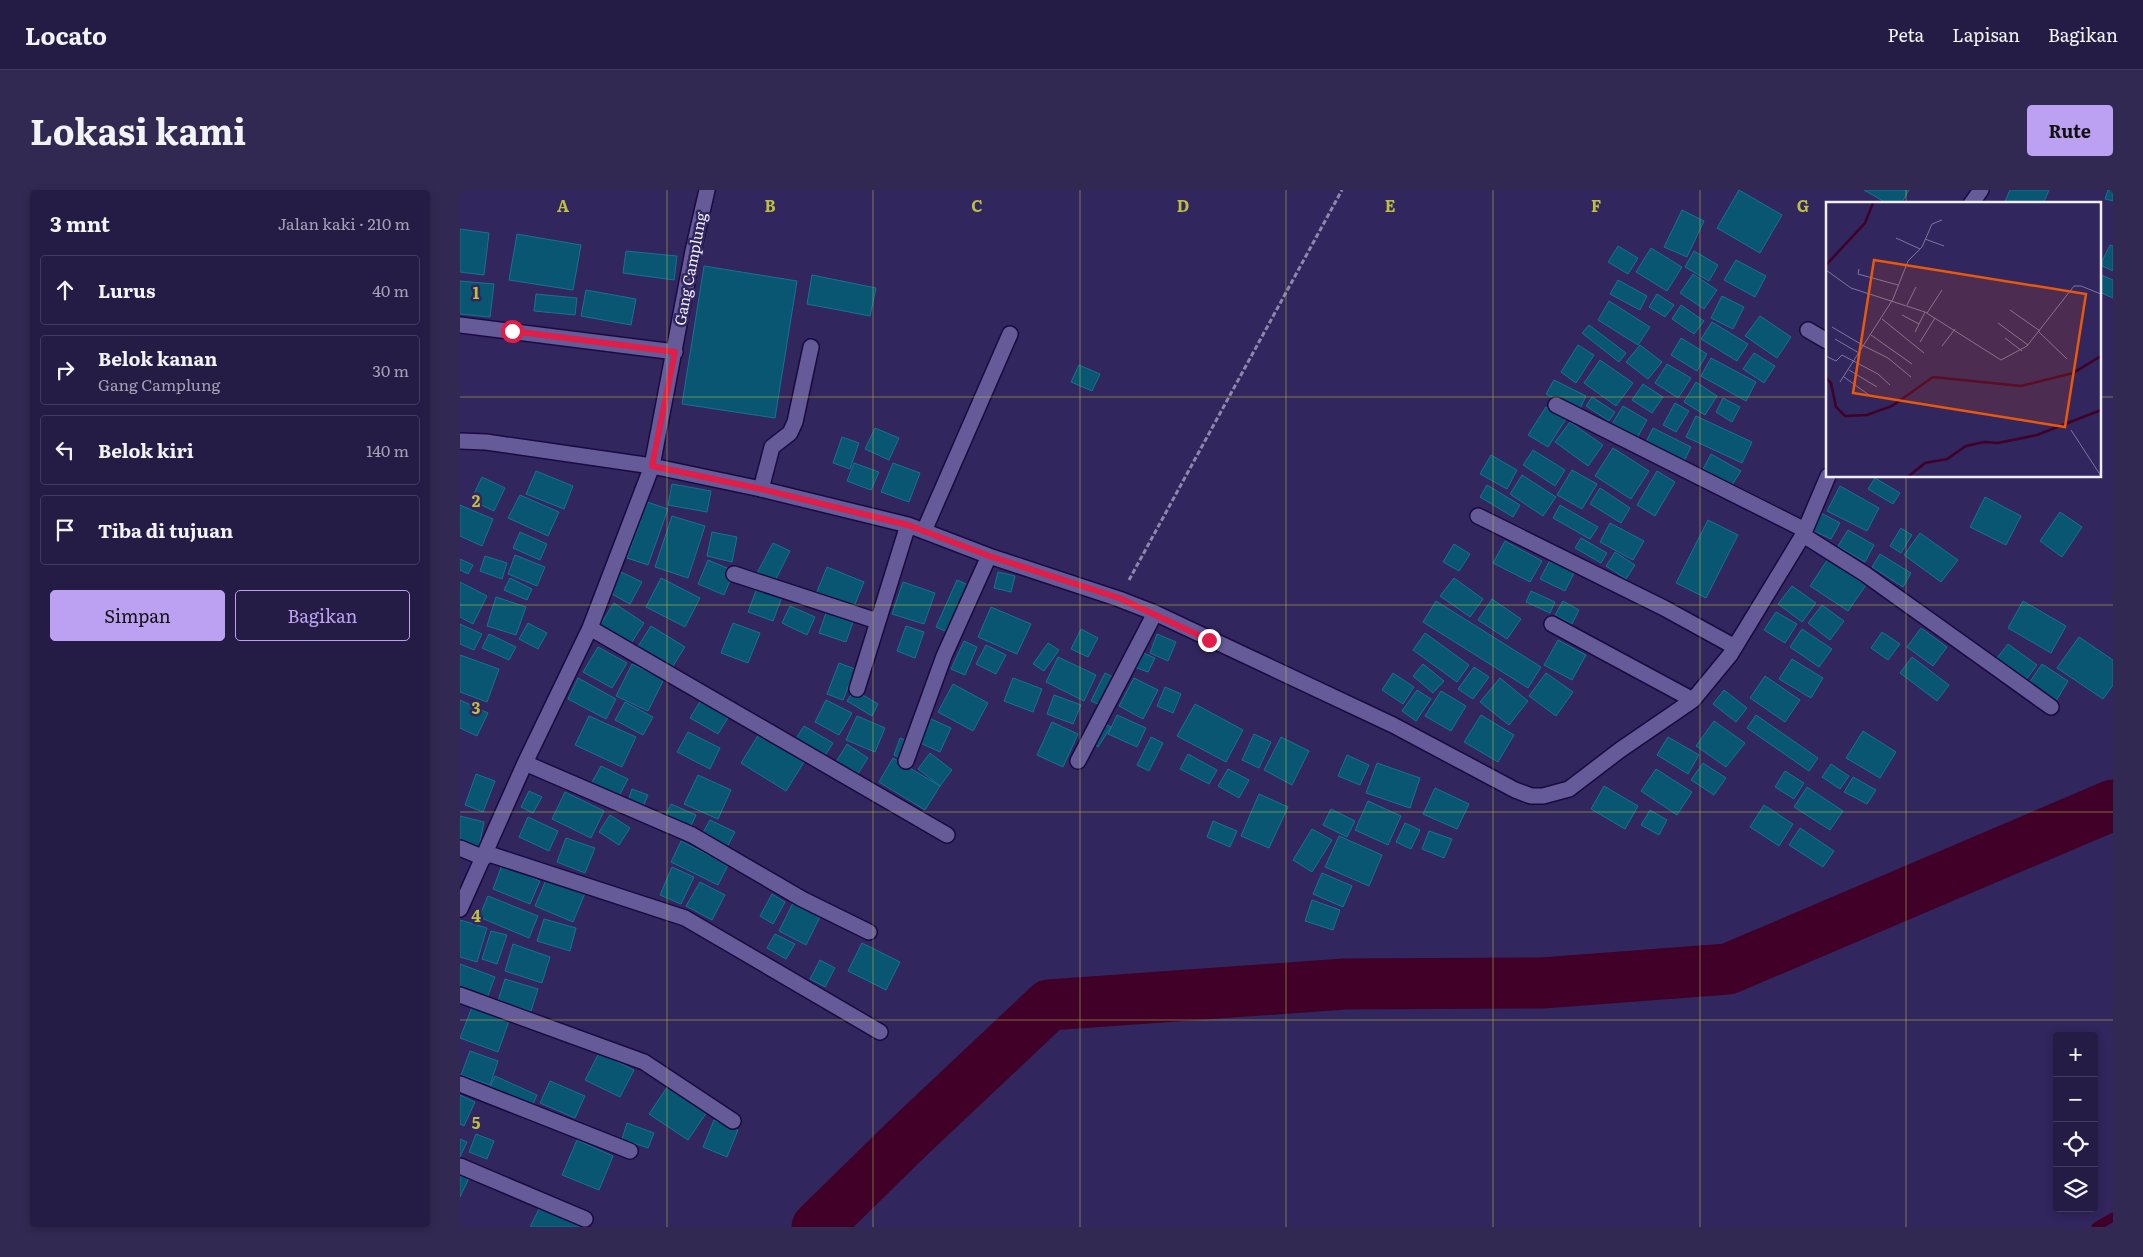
<!DOCTYPE html>
<html lang="id">
<meta charset="utf-8">
<style>
:root{--surface:#251c46;--page:#312951;--text:#f1f3f6;--muted:#a3a1b3;--line:#423a5f;--accent:#bca0f2}
body{margin:0;font-family:Literata,serif;background:var(--page);color:var(--text)}
.controls{position:absolute;right:15px;bottom:15px;display:grid;overflow:hidden;border-radius:5px;box-shadow:0 2px 8px #0003}
.controls button{width:45px;height:45px;display:grid;place-items:center;padding:0;border:0;border-bottom:1px solid var(--line);background:var(--surface);color:var(--text);font:25px sans-serif}
.stop{position:absolute;width:15px;height:15px;margin:-11px;border:4px solid #e11d48;border-radius:50%;background:#fff}
.stop.end{background:#e11d48;border-color:#fff;box-shadow:0 1px 5px #0008}
.list{margin:0;padding:0;list-style:none}
h2{display:flex;justify-content:space-between;align-items:center;height:65px;margin:0;padding:0 20px;font-size:21px}
h2 small{font-size:16px;font-weight:400;color:var(--muted)}
.list li{display:grid;grid-template-columns:32px 1fr auto;gap:15px;align-items:center;box-sizing:border-box;height:70px;margin:0 10px 10px;padding:0 10px;border:1px solid var(--line);border-radius:5px}
.list b{display:block;font-size:19px;white-space:nowrap}
.list p{margin:0;font-size:16px;white-space:nowrap;color:var(--muted)}
.list em{font-size:16px;font-style:normal;color:var(--muted)}
.actions{display:flex;gap:10px;padding:15px 20px}
.actions a{flex:1;padding:11px 0;border:1px solid var(--accent);border-radius:5px;text-align:center;font-size:18px;color:var(--accent)}
.actions .main{background:var(--accent);color:#111}
.icon{flex:none;width:28px;height:28px;fill:none;stroke:currentColor;stroke-width:2;stroke-linecap:round;stroke-linejoin:round}
.map{position:relative;flex:none;width:1653px;height:1037px;overflow:hidden;border-radius:5px}
header{display:flex;align-items:center;gap:30px;box-sizing:border-box;height:70px;padding:0 25px;background:var(--surface);border-bottom:1px solid var(--line)}
header strong{font-size:24px}
nav{display:flex;gap:28px;margin-inline-start:auto;font-size:18px}
.intro{display:flex;align-items:center;justify-content:space-between;box-sizing:border-box;height:120px;padding:0 30px}
h1{margin:0;font-size:35px}
.button{padding:12px 22px;border-radius:5px;background:var(--accent);color:#111;font-size:18px;font-weight:700}
main{display:flex;gap:30px;padding:0 30px}
aside{flex:1;background:var(--surface);border-radius:5px;box-shadow:0 2px 8px #0003}
.map>svg:first-child{display:block}
.lines{fill:none;stroke-linecap:round;stroke-linejoin:round}
.stream{stroke:#410028;stroke-width:9}
.river{stroke:#410028;stroke-width:51}
.building{fill:#095672;stroke:#197193}
.lane-casing{stroke:#1b0a40;stroke-width:18}
.street-casing{stroke:#1b0a40;stroke-width:18}
.path{stroke:#8e87ab;stroke-width:3;stroke-dasharray:5 2.5;stroke-linecap:butt}
.lane{stroke:#655b98;stroke-width:15}
.street{stroke:#655b98;stroke-width:15}
.route{stroke:#e11d48;stroke-width:6}
.grid{fill:none;stroke:#bebf42;stroke-width:1;stroke-opacity:0.55}
.labels{text-anchor:middle;stroke-width:5;stroke-linejoin:round;paint-order:stroke}
.street-label{font-size:15px;fill:#f0eefd;stroke:#31265d}
.inset-river{fill:none;stroke:#410028;stroke-width:2.5}
.inset-road{fill:none;stroke:#7d769d;stroke-width:1}
.view{fill:#e8590c;fill-opacity:0.15;stroke:#e8590c;stroke-width:2.5}
.inset-edge{fill:none;stroke:#f0eefd;stroke-width:2.5}
.grid-label{font-size:16px;text-anchor:middle;font-weight:bold;fill:#bebf42;stroke:#31265d;stroke-width:5;stroke-linejoin:round;paint-order:stroke}
</style>
<header>
<strong>Locato</strong>
<nav><a>Peta</a><a>Lapisan</a><a>Bagikan</a></nav>
</header>
<div class="intro"><h1>Lokasi kami</h1><a class="button">Rute</a></div>
<main>
<aside>
<h2>3 mnt<small>Jalan kaki · 210 m</small></h2>
<ul class="list">
<li><svg class="icon" aria-label="ahead" viewBox="0 0 24 24"><path d="M12 20V5M6 11l6-6 6 6"/></svg><div><b>Lurus</b></div><em>40 m</em></li>
<li><svg class="icon" aria-label="right" viewBox="0 0 24 24"><path d="M7 20v-9h11M14 6l5 5-5 5"/></svg><div><b>Belok kanan</b><p>Gang Camplung</p></div><em>30 m</em></li>
<li><svg class="icon" aria-label="left" viewBox="0 0 24 24"><path d="M17 20v-9H6M10 6l-5 5 5 5"/></svg><div><b>Belok kiri</b></div><em>140 m</em></li>
<li><svg class="icon" aria-label="arrive" viewBox="0 0 24 24"><path d="M6 21V4h12l-3 4 3 4H6"/></svg><div><b>Tiba di tujuan</b></div></li>
</ul>
<div class="actions"><a class="main">Simpan</a><a>Bagikan</a></div>
</aside>
<div class="map">
<svg width="1653" height="1037" viewBox="0 0 1653 1037">
<rect width="100%" height="100%" fill="#31265d"/>
<g class="lines">
<path class="stream" d="M1636 1037 1653 1027"/>
<path class="river" d="M357 1037 450 946 589 815 885 794 1082 793 1268 779 1653 615"/>
</g>
<path class="building" d="M1279 0 1322 25 1300 63 1257 38Z
M1404 0H1449L1441 14H1428Z
M1550 0H1589L1583 14H1544Z
M1648 0H1653V11L1645 9Z
M1222 20 1244 31 1227 67 1204 57Z
M0 39 29 43 24 85 0 82Z
M57 44 121 55 113 100 49 90Z
M1650 55 1653 56V81L1640 75Z
M1158 56 1178 68 1168 84 1148 72Z
M1191 58 1222 77 1207 101 1176 82Z
M166 61 217 66 214 90 163 83Z
M1234 61 1258 75 1249 91 1225 77Z
M1276 70 1306 86 1295 107 1264 90Z
M244 76 337 91 315 228 222 214Z
M1233 84 1257 100 1244 119 1220 103Z
M1639 84 1653 90V108L1639 102Z
M352 85 416 98 410 126 347 114Z
M1158 90 1187 106 1180 120 1150 104Z
M0 91 34 94 30 127 0 124Z
M126 100 176 109 171 135 121 126Z
M76 104 117 108 115 125 74 121Z
M1197 104 1214 115 1205 127 1189 117Z
M1262 106 1284 117 1273 139 1251 128Z
M1149 111 1190 137 1178 155 1138 130Z
M1221 115 1244 131 1234 144 1212 129Z
M1300 126 1331 147 1317 168 1285 146Z
M1252 132 1288 154 1277 171 1241 149Z
M1129 135 1166 163 1159 172 1122 143Z
M1221 148 1247 164 1237 181 1211 165Z
M1118 155 1134 165 1116 193 1101 182Z
M1180 155 1202 172 1188 189 1166 172Z
M1294 163 1315 176 1304 193 1283 179Z
M1251 168 1296 192 1286 211 1241 186Z
M1140 170 1173 193 1156 216 1124 193Z
M1207 174 1231 188 1218 208 1195 193Z
M619 175 640 184 632 201 611 192Z
M1094 190 1126 206 1119 221 1086 204Z
M1236 192 1257 206 1245 225 1224 212Z
M1183 194 1203 207 1192 223 1172 210Z
M1132 207 1155 222 1149 231 1126 216Z
M1263 208 1280 217 1272 232 1256 222Z
M1215 213 1229 221 1216 242 1203 235Z
M1163 216 1187 230 1177 248 1152 234Z
M1086 217 1106 229 1088 257 1068 245Z
M1236 226 1292 252 1282 273 1226 247Z
M1110 232 1143 255 1128 276 1095 252Z
M415 238 439 248 429 270 405 259Z
M1193 238 1231 257 1224 271 1186 252Z
M382 247 399 253 390 279 373 273Z
M1153 258 1189 281 1171 309 1135 286Z
M1073 260 1105 280 1095 296 1063 275Z
M1251 264 1281 281 1272 295 1243 279Z
M1031 265 1057 280 1047 299 1020 284Z
M394 273 419 282 411 300 387 291Z
M433 273 460 283 449 312 421 302Z
M1112 280 1137 294 1122 319 1097 305Z
M76 281 113 296 104 319 66 304Z
M1197 281 1215 292 1195 326 1177 315Z
M1062 285 1096 307 1083 326 1050 304Z
M22 287 45 298 34 321 11 310Z
M1415 288 1440 303 1433 314 1408 299Z
M212 294 251 301 247 322 208 315Z
M1027 295 1060 315 1053 327 1020 307Z
M1380 296 1419 318 1407 341 1367 321Z
M1140 298 1170 318 1161 333 1130 314Z
M60 305 99 322 88 346 48 328Z
M1525 307 1561 326 1546 355 1510 337Z
M187 312 208 319 188 375 167 368Z
M0 315 33 329 22 356 0 346Z
M1100 315 1138 337 1130 349 1093 328Z
M1357 321 1380 333 1371 349 1348 338Z
M1600 322 1622 337 1602 367 1580 351Z
M212 326 245 336 228 388 195 377Z
M1248 330 1278 345 1246 408 1216 393Z
M1150 333 1184 351 1173 370 1140 352Z
M1441 338 1452 345 1441 363 1430 356Z
M1388 340 1414 355 1405 372 1378 356Z
M60 342 87 354 80 370 53 358Z
M252 342 277 347 272 372 247 366Z
M1460 343 1498 370 1481 392 1444 365Z
M1121 348 1147 363 1141 373 1115 358Z
M1045 351 1082 371 1070 392 1033 373Z
M313 353 330 361 315 391 297 383Z
M994 354 1010 364 999 381 983 372Z
M1155 362 1175 375 1166 389 1146 376Z
M1420 364 1451 383 1443 397 1412 377Z
M55 365 85 377 77 396 48 384Z
M25 366 47 373 42 389 20 381Z
M1091 368 1116 379 1105 401 1080 389Z
M0 369 13 375 8 384 0 380Z
M1368 369 1406 395 1388 421 1350 396Z
M248 370 274 381 264 405 238 394Z
M367 377 404 392 393 419 356 404Z
M161 382 182 392 170 414 150 403Z
M538 382 555 386 551 402 534 398Z
M50 388 72 399 67 410 44 400Z
M201 388 240 408 225 437 186 417Z
M994 388 1023 409 1010 427 980 406Z
M497 390 515 398 494 445 476 437Z
M0 392 27 406 13 434 0 427Z
M443 392 475 403 464 434 432 424Z
M1332 396 1356 413 1342 432 1318 414Z
M297 398 322 407 313 431 288 422Z
M1071 401 1095 412 1090 423 1066 412Z
M36 407 66 417 56 445 27 436Z
M1032 409 1061 429 1047 449 1018 430Z
M976 411 1081 477 1068 498 963 432Z
M1103 411 1119 420 1112 434 1095 425Z
M1563 411 1606 436 1591 463 1548 438Z
M154 413 184 433 170 455 140 435Z
M1362 415 1384 431 1370 450 1348 433Z
M330 416 355 427 347 445 322 433Z
M531 417 571 434 557 464 518 447Z
M367 420 394 429 386 452 359 443Z
M1316 422 1337 434 1325 453 1304 440Z
M68 433 87 443 78 459 59 449Z
M273 433 300 443 288 473 261 463Z
M0 434 22 444 14 460 0 454Z
M191 436 225 457 211 479 177 458Z
M446 436 464 442 455 468 437 461Z
M1461 438 1487 457 1473 476 1447 457Z
M621 439 638 448 628 467 611 459Z
M1342 439 1372 459 1359 477 1330 457Z
M1422 442 1440 454 1428 470 1411 458Z
M965 443 1009 475 997 492 953 460Z
M29 444 56 457 49 470 22 458Z
M697 444 716 452 708 471 690 463Z
M1619 447 1653 470V495L1643 509 1597 478Z
M1098 450 1126 465 1112 490 1084 475Z
M504 451 517 457 505 485 491 479Z
M588 453 599 460 584 481 573 474Z
M1548 454 1577 475 1562 495 1533 473Z
M526 455 546 465 536 484 516 474Z
M138 457 167 473 152 498 123 482Z
M681 462 695 468 688 482 674 477Z
M0 465 39 479 27 512 0 502Z
M598 467 636 485 624 511 586 492Z
M1452 467 1489 495 1477 511 1440 483Z
M1332 469 1363 488 1351 508 1319 489Z
M379 473 395 479 383 510 367 504Z
M172 474 204 489 188 521 156 506Z
M963 474 984 491 973 503 953 486Z
M1582 474 1608 491 1596 511 1569 493Z
M1014 477 1029 487 1013 509 998 499Z
M645 483 655 488 642 516 631 511Z
M933 483 954 497 943 514 922 500Z
M1086 483 1113 502 1096 526 1069 506Z
M1305 486 1340 510 1325 532 1290 508Z
M118 488 156 509 146 529 108 509Z
M553 488 582 499 573 522 544 511Z
M674 488 698 500 683 529 659 516Z
M1040 488 1068 511 1049 535 1020 512Z
M493 494 528 513 513 541 478 522Z
M705 497 721 504 713 523 697 516Z
M394 500 418 514 412 526 387 511Z
M957 500 971 509 956 531 942 521Z
M1264 500 1287 518 1276 532 1253 514Z
M981 501 1006 516 991 541 965 526Z
M594 505 621 515 613 534 587 524Z
M0 510 28 523 17 546 0 538Z
M241 510 269 526 258 544 230 528Z
M366 510 392 523 379 545 355 532Z
M165 512 193 527 183 545 155 530Z
M735 514 783 540 766 572 717 546Z
M657 525 686 538 677 557 648 544Z
M1021 525 1054 545 1038 572 1004 552Z
M1296 525 1358 568 1349 581 1287 538Z
M129 526 176 547 162 577 115 555Z
M397 526 425 538 415 562 386 550Z
M469 528 491 538 480 562 458 552Z
M1254 531 1285 553 1266 577 1236 556Z
M592 532 618 544 603 577 577 565Z
M644 533 651 537 638 557 632 553Z
M344 536 373 553 364 567 335 550Z
M1403 541 1436 562 1420 588 1386 568Z
M228 542 260 558 250 579 217 562Z
M299 544 344 572 326 601 281 573Z
M794 544 811 552 799 578 782 570Z
M691 547 703 553 689 581 677 575Z
M821 547 849 561 832 595 804 580Z
M1208 547 1239 565 1228 584 1197 565Z
M440 548 450 552 443 569 434 565Z
M387 554 408 568 397 585 376 572Z
M470 563 492 580 480 596 458 579Z
M728 564 757 580 749 594 720 579Z
M887 565 909 575 900 595 878 586Z
M433 568 480 596 465 620 419 592Z
M917 573 960 588 950 618 906 603Z
M1243 573 1266 588 1254 605 1231 590Z
M1371 574 1389 586 1380 599 1362 587Z
M141 576 168 589 158 608 131 594Z
M768 579 789 590 779 608 758 596Z
M1196 579 1232 602 1217 625 1181 601Z
M1325 581 1344 593 1334 609 1315 597Z
M16 584 35 591 23 622 5 615Z
M238 585 271 600 258 629 224 614Z
M1393 587 1416 600 1407 614 1384 602Z
M1144 596 1178 616 1165 639 1131 619Z
M1347 597 1383 621 1370 640 1334 617Z
M975 598 1009 614 997 639 963 624Z
M172 599 188 605 183 617 168 611Z
M69 601 82 607 73 623 61 617Z
M105 602 144 621 131 648 92 629Z
M799 604 828 617 809 658 781 646Z
M908 611 941 626 928 655 895 640Z
M211 614 236 625 229 640 204 628Z
M1304 615 1333 634 1319 656 1290 637Z
M871 619 895 631 887 647 863 635Z
M1190 620 1207 630 1199 645 1181 635Z
M150 625 170 638 159 655 139 642Z
M0 626 24 632 19 657 0 653Z
M68 627 98 641 89 661 59 647Z
M250 630 275 642 266 659 241 646Z
M753 631 777 641 770 657 747 647Z
M945 633 960 640 951 659 936 652Z
M1340 638 1374 661 1363 677 1329 655Z
M852 639 872 650 852 682 833 670Z
M969 641 992 649 984 668 962 659Z
M879 646 922 665 909 696 865 677Z
M106 648 135 658 125 683 97 672Z
M221 651 268 675 258 695 211 672Z
M42 675 80 691 70 714 33 699Z
M212 677 234 687 221 714 200 705Z
M862 683 892 696 883 717 853 704Z
M88 685 126 701 113 732 75 716Z
M240 692 265 705 252 730 226 716Z
M312 704 325 712 313 734 300 726Z
M28 706 78 726 69 748 19 727Z
M852 710 880 720 873 740 845 731Z
M333 713 360 727 346 755 319 741Z
M84 729 116 738 110 761 77 751Z
M0 730 27 738 17 772 0 767Z
M31 741 47 745 37 774 22 769Z
M315 744 335 754 326 769 307 758Z
M402 753 440 772 426 800 388 781Z
M53 754 90 767 82 793 45 781Z
M360 770 375 778 365 797 350 789Z
M0 774 35 787 27 808 0 798Z
M45 789 78 799 71 821 38 811Z
M12 817 49 831 38 862 0 848Z
M10 861 38 871 30 895 1 885Z
M139 863 174 880 160 907 125 890Z
M35 886 77 905 71 919 29 899Z
M90 891 125 906 115 928 80 913Z
M208 896 247 922 228 950 189 924Z
M0 905 15 912 4 936 0 934Z
M254 930 278 940 267 967 243 957Z
M167 933 194 943 188 958 162 949Z
M16 944 34 951 27 969 9 962Z
M0 949 7 952 0 967Z
M117 950 153 966 139 1000 102 985Z
M0 979 11 984 0 1007Z
M82 1013 128 1037H70Z"/>
<g class="lines">
<g class="lane-casing">
<path id="lane" d="M301 299 312 257 330 243 335 232 351 157"/>
</g>
<g class="street-casing">
<path id="street" d="M1511 14 1521 0
M0 135 215 162
M1348 140 1367 151
M1096 215 1345 340
M0 251 26 252 192 276 301 299 448 335 529 366 659 409 695 423 933 535 1055 600 1071 606H1083L1109 599 1160 560 1233 510 1270 465 1343 345 1368 286
M1018 326 1204 418 1275 457
M464 341 550 144
M1343 345 1405 384 1591 517
M274 384 417 431
M1092 434 1233 510
M130 438 487 645
M397 499 448 335
M446 571 484 466 529 366
M618 571 695 423
M65 573 232 645 342 709 409 742
M0 658 24 668
M26 663 225 728 420 842
M0 719 65 573 130 438 192 276 233 61 247 0
M0 805 184 872 273 931
M0 894 170 961
M0 976 125 1029"/>
</g>
<path class="path" d="M669 390 882 0"/>
<use href="#lane" class="lane"/>
<use href="#street" class="street"/>
</g>
<g class="lines">
<path class="route" d="M52 141 215 162 192 276 301 299 448 335 529 366 659 408 749 450"/>
</g>
<path class="grid" d="M207 0V1037M413 0V1037M620 0V1037M826 0V1037M1033 0V1037M1240 0V1037M1446 0V14M0 207H1367M1639 207H1653M1446 286V1037M0 415H1653M0 622H1653M0 830H1653"/>
<g class="labels">
<g class="street-label">
<text transform="translate(231 79) rotate(-79)" y="5">Gang Camplung</text>
</g>
</g>
<g transform="translate(1366 12)">
<rect width="275" height="275" fill="#31265d"/>
<path class="inset-river" d="M0 63 39 21 47 1M0 176 5 181 10 205 19 214 41 213 66 204 107 175 195 184 247 171 275 154M83 274 99 261 121 257 140 244 158 240 172 241 211 233 275 208"/>
<path class="inset-road" d="M70 36 94 47M99 37 118 44M33 67 32 72 72 83M0 68 25 86 99 110 175 158 201 144 248 84H255L275 92M81 103 90 85M184 108 214 129M101 111 116 88M76 113 93 122M56 117 98 151M172 121 202 143M6 125 38 144M89 130 99 110M213 130 241 157M45 133 86 162M179 136 196 149M9 137 33 151M94 140 109 116M38 144 62 156 85 175M116 144 129 127M0 154 10 159 16 153 52 172 64 183M23 168 51 185M18 175 43 193M14 180 67 97 82 59 96 45 106 22 116 18M245 228 275 274"/>
<path class="view" d="M48 58 260 92 239 225 27 191Z"/>
<rect width="275" height="275" class="inset-edge"/>
</g>
<g class="grid-label">
<text x="103" y="22">A</text>
<text x="310" y="22">B</text>
<text x="517" y="22">C</text>
<text x="723" y="22">D</text>
<text x="930" y="22">E</text>
<text x="1136" y="22">F</text>
<text x="1343" y="22">G</text>
<text x="16" y="109">1</text>
<text x="16" y="317">2</text>
<text x="16" y="524">3</text>
<text x="16" y="732">4</text>
<text x="16" y="939">5</text>
</g>
</svg>
<div class="controls">
<button>+</button>
<button>−</button>
<button><svg class="icon" aria-label="locate" viewBox="0 0 24 24"><circle cx="12" cy="12" r="6"/><path d="M12 2v4M12 18v4M2 12h4M18 12h4"/></svg></button>
<button><svg class="icon" aria-label="layers" viewBox="0 0 24 24"><path d="M12 4l9 5-9 5-9-5zM3 14l9 5 9-5"/></svg></button>
</div>
<div class="stop" style="left:52px;top:141px"></div>
<div class="stop end" style="left:749px;top:450px"></div>
</div>
</main>
